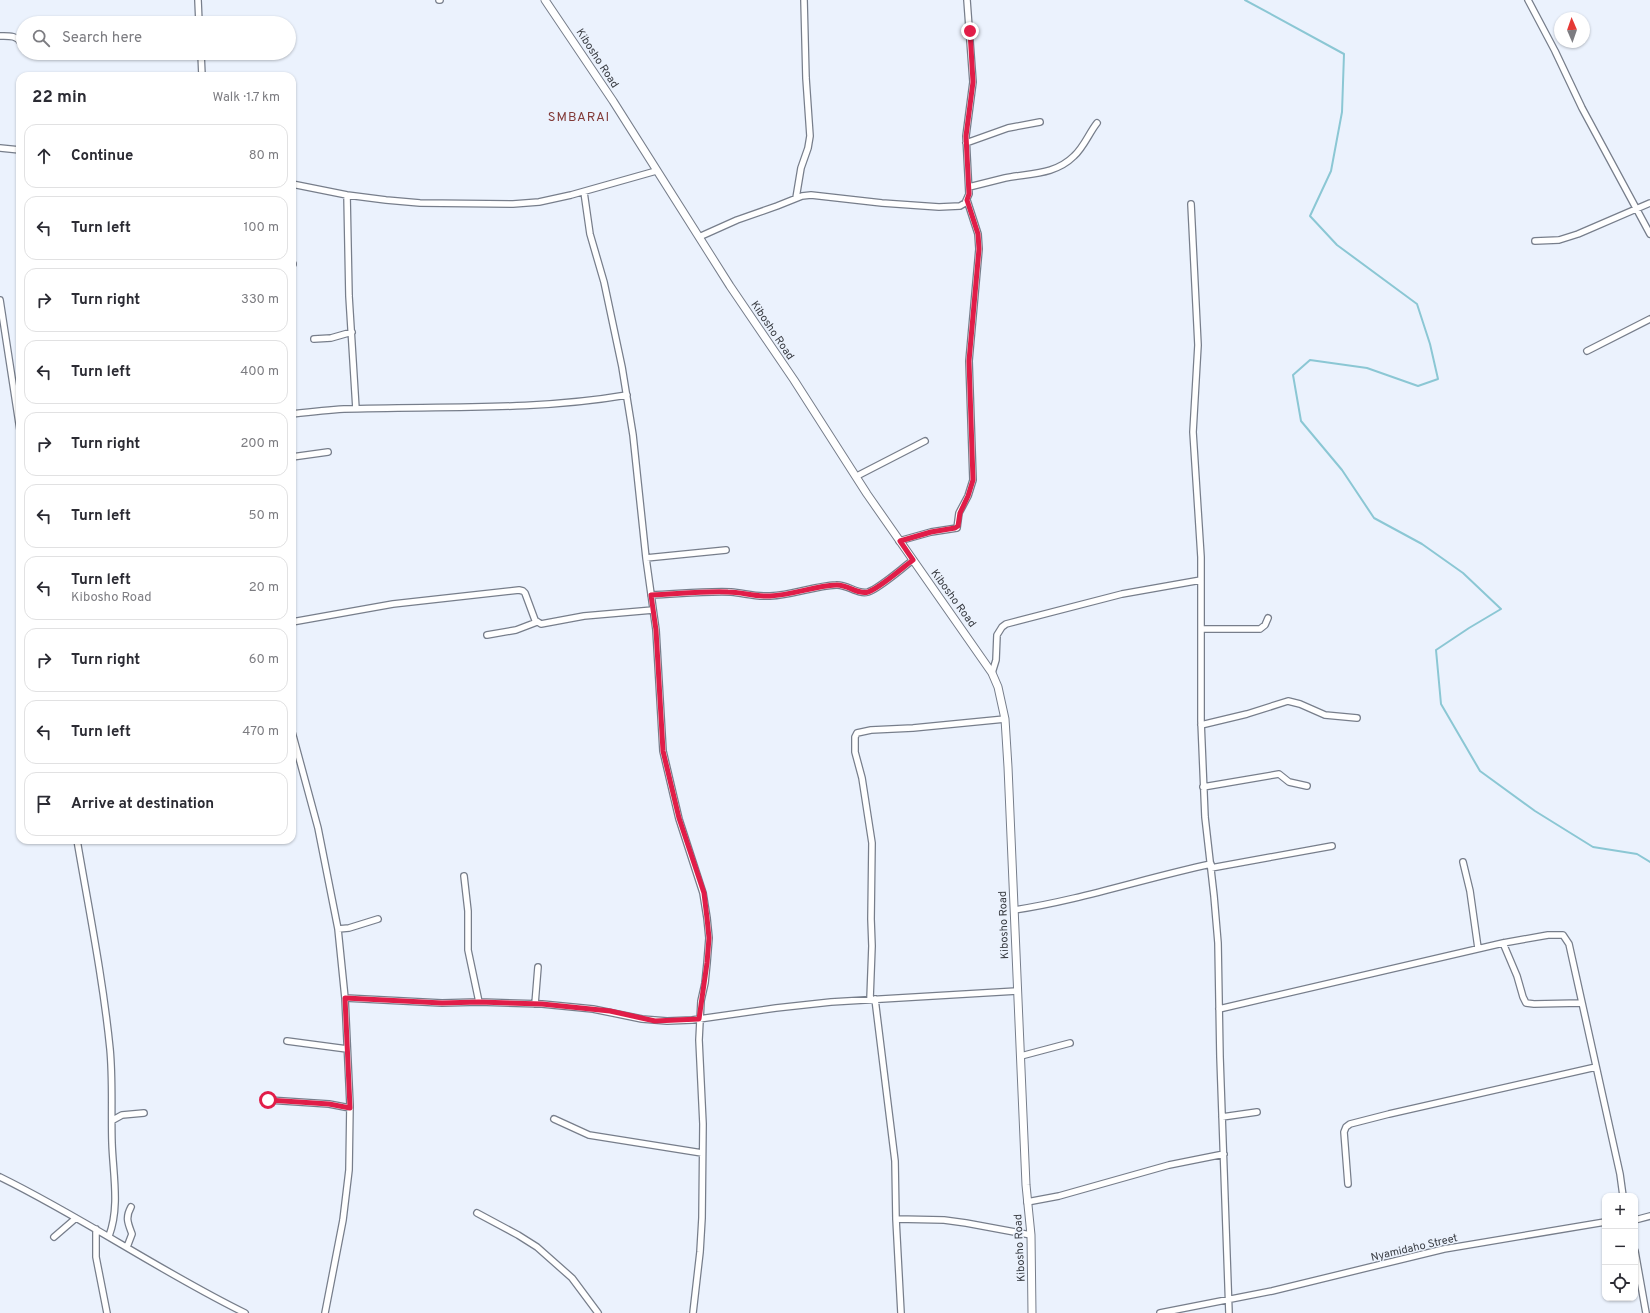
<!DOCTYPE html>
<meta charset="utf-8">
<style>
:root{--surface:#fff;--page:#f7f7f7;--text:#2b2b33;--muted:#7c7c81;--line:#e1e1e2}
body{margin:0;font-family:Overpass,sans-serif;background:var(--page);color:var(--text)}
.controls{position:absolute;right:12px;bottom:12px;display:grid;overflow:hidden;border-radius:8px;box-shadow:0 1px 3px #0004}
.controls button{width:36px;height:36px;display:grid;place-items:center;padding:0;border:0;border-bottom:1px solid var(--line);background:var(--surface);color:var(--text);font:20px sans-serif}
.compass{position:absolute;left:1554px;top:12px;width:36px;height:36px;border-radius:50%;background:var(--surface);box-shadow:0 1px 3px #0004;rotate:358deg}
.stop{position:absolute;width:12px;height:12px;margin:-9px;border:3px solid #e11d48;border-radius:50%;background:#fff}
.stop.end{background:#e11d48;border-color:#fff;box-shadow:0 1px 4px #0008}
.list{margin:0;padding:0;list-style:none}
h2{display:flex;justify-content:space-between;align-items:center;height:52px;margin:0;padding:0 16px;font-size:17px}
h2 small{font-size:13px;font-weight:400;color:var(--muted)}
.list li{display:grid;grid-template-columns:26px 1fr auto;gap:12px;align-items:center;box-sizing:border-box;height:64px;margin:0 8px 8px;padding:0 8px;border:1px solid var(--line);border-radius:12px}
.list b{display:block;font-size:15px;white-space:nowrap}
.list p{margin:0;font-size:13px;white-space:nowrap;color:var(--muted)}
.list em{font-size:13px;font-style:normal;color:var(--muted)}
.icon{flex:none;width:22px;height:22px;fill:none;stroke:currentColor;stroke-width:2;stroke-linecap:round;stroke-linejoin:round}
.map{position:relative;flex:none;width:1650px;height:1313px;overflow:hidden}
.search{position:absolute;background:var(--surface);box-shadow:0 1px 3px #0004;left:16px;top:16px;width:280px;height:44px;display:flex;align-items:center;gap:10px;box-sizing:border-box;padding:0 14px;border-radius:22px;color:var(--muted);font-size:15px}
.panel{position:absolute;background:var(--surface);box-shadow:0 1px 3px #0004;left:16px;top:72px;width:280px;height:772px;border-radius:12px}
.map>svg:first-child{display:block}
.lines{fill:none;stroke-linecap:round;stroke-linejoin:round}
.stream{stroke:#8bc7d4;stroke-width:2}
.minor-casing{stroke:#777e8b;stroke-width:8}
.tertiary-casing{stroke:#777e8b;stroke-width:9}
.minor{stroke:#fff;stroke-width:5.5}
.tertiary{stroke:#fff;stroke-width:7}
.route{stroke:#e11d48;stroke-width:5}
.labels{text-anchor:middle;stroke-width:3;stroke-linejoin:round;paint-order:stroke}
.street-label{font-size:11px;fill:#393c42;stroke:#ebf2fd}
.quarter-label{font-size:13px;letter-spacing:1px;fill:#823a38;stroke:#ebf2fd}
</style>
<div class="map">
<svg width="1650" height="1313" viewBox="0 0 1650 1313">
<rect width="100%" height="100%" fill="#ebf2fd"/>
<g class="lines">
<path class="stream" d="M1245 0 1344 54 1342 112 1331 171 1310 216 1337 245 1417 304 1430 344 1438 379 1418 386 1367 368 1310 360 1293 375 1301 421 1342 470 1374 518 1422 544 1463 573 1501 609 1469 628 1436 650 1441 704 1480 771 1535 811 1593 847 1637 854 1650 862"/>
<g class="minor-casing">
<path id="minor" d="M198 0 199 23
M439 0H440
M1528 0 1555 51 1582 108 1650 234
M0 36C8 36 17 35 21 43
M201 53 202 76
M966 143 1008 128 1040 122
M0 148 20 150
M292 184 347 195 386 200 420 203 513 204 539 202 571 195 656 171
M969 187C981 184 993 181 1005 178 1030 173 1055 175 1074 156 1084 147 1089 133 1097 123
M584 192 590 234 604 282 622 367 633 435 646 558 656 630 663 751 679 819 703 893 707 918 709 938 707 963 705 983 701 1001 699 1040 703 1124 702 1218 700 1252 693 1313
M347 195 349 296 356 409
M796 198 801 168 808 148 810 136 806 78 804 0
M1191 204 1198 345 1193 432 1201 557V721L1205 817 1214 896 1218 943 1220 1057 1229 1313
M699 237 737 220 777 206 802 196 811 195 882 203 939 207 960 206 965 203 969 194 966 136 973 82 967 0
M1535 241 1559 240 1578 234 1650 203
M292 264H293
M0 300 20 430
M314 339 331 338 352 332
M1587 351 1650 319
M292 414C309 412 326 410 344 409 438 406 534 411 627 395
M292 457 328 452
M857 476 925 441
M899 541 931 532 957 528 959 513 968 496 973 480 969 361 979 249 978 234 967 200
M646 558 726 550
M651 595C678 594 704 591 731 592 744 593 756 597 770 596 793 595 814 586 836 585 847 584 858 595 868 592 880 588 902 568 913 560
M292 622 393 604 519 590 523 591 525 593 535 620 541 624 584 616 653 610
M1202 629H1260L1265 625 1268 618
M487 635 516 630 537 622
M992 673 996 660 997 635 1002 627 1006 624 1122 594 1201 580
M1201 725 1247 714 1288 701 1300 704 1325 715 1357 718
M292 732 318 828 338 929 345 998 350 1105 349 1170 343 1220 325 1313
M1203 787 1279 774 1289 782 1307 786
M77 840C89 910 103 979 110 1049 113 1081 111 1112 112 1143 113 1174 120 1207 109 1236
M1463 862 1470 891 1478 948
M1211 868 1332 846
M464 876 468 911V950L479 1002
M1014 910C1081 900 1145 878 1211 864
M338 929 349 928 378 919
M1503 943 1517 976 1523 997 1526 1003 1534 1004 1581 1003
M345 998 442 1003 479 1002 542 1004 593 1009 642 1019 667 1021 692 1020 776 1008 831 1002 1017 991
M870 999 872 946 871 919 872 843 862 778 855 752V737L857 733 871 730 913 728 1005 719
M875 999 895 1161 896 1219 901 1313
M535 1004 538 967
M1219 1009 1503 943 1548 935H1563L1569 944 1620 1174 1623 1196
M287 1041 347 1049
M1021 1056 1070 1043
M268 1100 329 1104 350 1108
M1222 1117 1257 1112
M554 1119 589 1135 702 1153
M113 1120 122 1115 144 1113
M0 1177C84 1218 161 1272 245 1313
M1348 1184 1344 1132 1346 1127 1350 1124 1389 1114 1596 1067
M1027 1202 1059 1196 1169 1165 1224 1154
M477 1213 518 1235 537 1247 572 1278 598 1313
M896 1219 944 1220 966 1223 1031 1235
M1635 1220 1650 1216
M96 1229V1257L107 1313
M54 1237 76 1218
M127 1247 132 1234C128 1223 125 1218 131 1207
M1635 1251 1646 1313
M1160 1313 1272 1291 1444 1249 1605 1222"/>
</g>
<g class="tertiary-casing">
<path id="tertiary" d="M545 0 613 101 730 286 794 380 867 494 992 673 998 687 1005 719 1008 767 1026 1185 1031 1235 1032 1313"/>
</g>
<use href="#minor" class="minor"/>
<use href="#tertiary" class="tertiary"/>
</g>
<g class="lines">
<path class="route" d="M268 1100 329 1104 350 1108 345 998 442 1003 479 1002 542 1004 610 1011 655 1021 699 1019 707 963 709 938 707 918 704 893 679 818 663 751 656 630 651 595C677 594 702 591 728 592 742 592 755 597 770 596 793 595 814 586 836 585 847 584 858 595 868 592 880 588 902 568 913 560L900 541 931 532 955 528 958 526 960 513 968 496 973 480 969 361 979 249 978 234 967 200 969 194 966 136 973 82 970 31"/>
</g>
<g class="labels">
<g class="street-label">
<text transform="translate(598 58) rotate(57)" y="4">Kibosho Road</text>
<text transform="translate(773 330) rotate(56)" y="4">Kibosho Road</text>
<text transform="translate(954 598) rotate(54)" y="4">Kibosho Road</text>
<text transform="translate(1003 925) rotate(-92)" y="4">Kibosho Road</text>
<text transform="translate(1414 1247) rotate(-13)" y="4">Nyamidaho Street</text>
<text transform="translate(1019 1248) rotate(-93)" y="4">Kibosho Road</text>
</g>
<g class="quarter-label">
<text x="579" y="121">SMBARAI</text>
</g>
</g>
</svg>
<div class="controls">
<button>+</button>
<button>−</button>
<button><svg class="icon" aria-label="locate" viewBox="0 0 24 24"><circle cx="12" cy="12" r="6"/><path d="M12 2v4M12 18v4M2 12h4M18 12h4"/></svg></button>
</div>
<svg class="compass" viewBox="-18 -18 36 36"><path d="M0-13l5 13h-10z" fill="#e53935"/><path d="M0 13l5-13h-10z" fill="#7c7c81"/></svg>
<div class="stop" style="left:268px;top:1100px"></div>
<div class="stop end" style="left:970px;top:31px"></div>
<div class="search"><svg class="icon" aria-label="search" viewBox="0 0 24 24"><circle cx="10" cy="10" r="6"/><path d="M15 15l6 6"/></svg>Search here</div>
<section class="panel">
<h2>22 min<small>Walk · 1.7 km</small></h2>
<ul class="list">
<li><svg class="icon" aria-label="ahead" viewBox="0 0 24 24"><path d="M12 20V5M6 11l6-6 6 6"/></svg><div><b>Continue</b></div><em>80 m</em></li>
<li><svg class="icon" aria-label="left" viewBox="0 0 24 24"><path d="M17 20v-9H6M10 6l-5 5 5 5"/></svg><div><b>Turn left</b></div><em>100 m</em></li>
<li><svg class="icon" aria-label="right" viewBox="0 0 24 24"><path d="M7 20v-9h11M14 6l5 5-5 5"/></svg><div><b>Turn right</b></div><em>330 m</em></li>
<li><svg class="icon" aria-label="left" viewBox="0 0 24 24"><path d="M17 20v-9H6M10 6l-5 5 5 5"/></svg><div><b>Turn left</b></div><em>400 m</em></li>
<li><svg class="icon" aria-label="right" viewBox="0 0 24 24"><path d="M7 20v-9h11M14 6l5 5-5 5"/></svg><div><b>Turn right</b></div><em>200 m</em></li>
<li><svg class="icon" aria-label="left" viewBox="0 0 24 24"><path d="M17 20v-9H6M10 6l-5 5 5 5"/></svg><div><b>Turn left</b></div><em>50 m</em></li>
<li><svg class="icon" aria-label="left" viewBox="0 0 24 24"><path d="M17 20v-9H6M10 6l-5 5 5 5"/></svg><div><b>Turn left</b><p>Kibosho Road</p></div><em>20 m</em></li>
<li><svg class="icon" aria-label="right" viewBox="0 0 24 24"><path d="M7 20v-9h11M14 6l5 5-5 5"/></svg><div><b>Turn right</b></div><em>60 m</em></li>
<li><svg class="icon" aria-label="left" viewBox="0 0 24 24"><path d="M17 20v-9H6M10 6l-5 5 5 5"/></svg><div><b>Turn left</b></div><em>470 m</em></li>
<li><svg class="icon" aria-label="arrive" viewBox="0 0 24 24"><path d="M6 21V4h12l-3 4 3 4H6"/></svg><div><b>Arrive at destination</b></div></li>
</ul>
</section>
</div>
